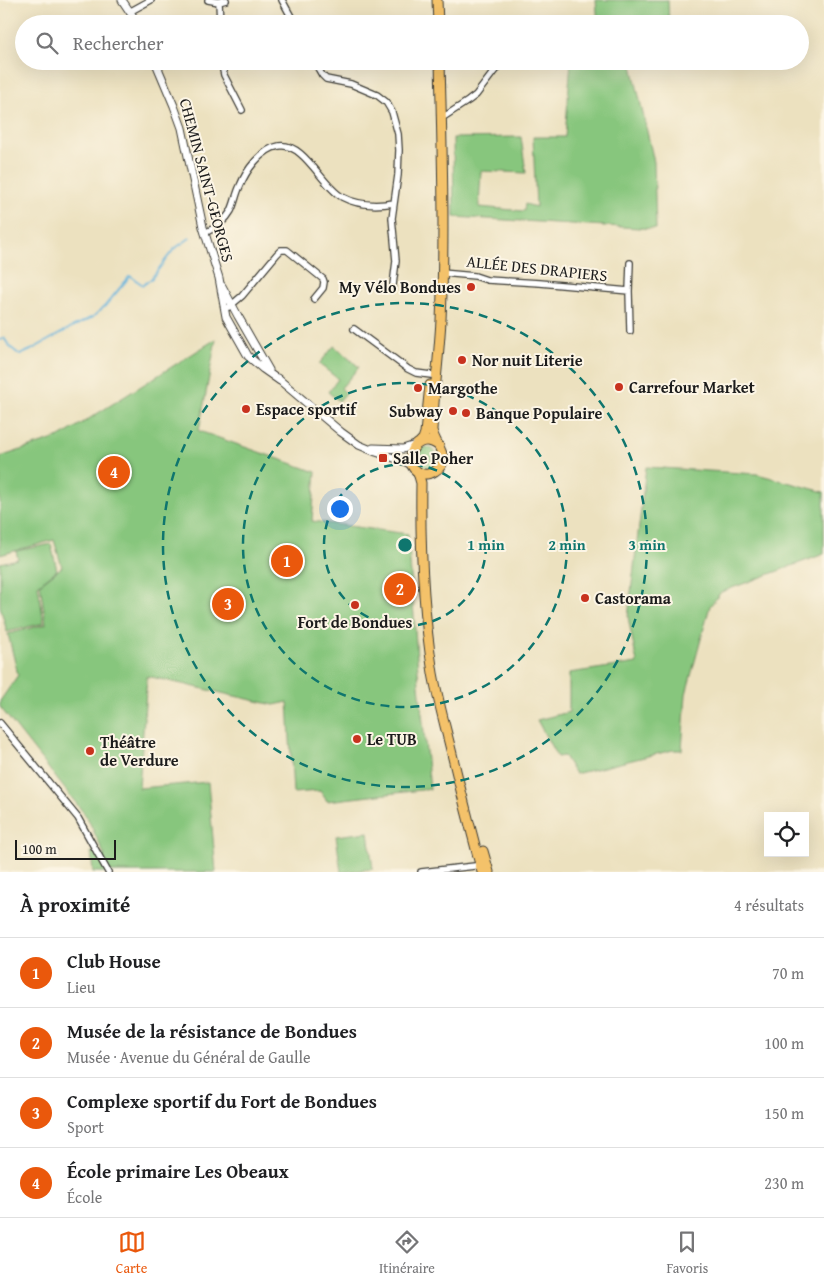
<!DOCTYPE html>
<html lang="fr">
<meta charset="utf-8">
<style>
:root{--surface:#fff;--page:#f2f2f2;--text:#202124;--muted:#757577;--line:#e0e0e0;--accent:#ea580c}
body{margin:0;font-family:"Gentium Book Plus",serif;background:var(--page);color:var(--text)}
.controls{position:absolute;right:15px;bottom:15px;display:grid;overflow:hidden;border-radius:0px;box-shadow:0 5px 20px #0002}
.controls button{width:45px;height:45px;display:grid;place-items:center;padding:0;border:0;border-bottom:1px solid var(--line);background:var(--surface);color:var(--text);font:25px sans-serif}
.scale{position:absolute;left:15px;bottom:12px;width:101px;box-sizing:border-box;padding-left:5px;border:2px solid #1c1c1c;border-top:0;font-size:14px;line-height:18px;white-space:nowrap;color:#1c1c1c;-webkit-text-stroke:4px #fcf5e5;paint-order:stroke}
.you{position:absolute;left:339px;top:508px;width:18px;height:18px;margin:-12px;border:4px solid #fff;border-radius:50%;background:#1a73e8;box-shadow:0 0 0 8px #1a73e833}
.badge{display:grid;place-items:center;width:32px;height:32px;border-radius:50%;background:var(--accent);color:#fff;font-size:16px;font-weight:700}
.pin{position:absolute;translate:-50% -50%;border:2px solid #fff;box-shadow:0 1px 5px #0006}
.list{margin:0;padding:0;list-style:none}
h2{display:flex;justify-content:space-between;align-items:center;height:65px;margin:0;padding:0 20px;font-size:21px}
h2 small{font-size:16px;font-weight:400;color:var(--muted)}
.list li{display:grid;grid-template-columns:32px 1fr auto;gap:15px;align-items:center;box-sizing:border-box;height:70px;padding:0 20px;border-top:1px solid var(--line)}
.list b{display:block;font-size:19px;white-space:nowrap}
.list p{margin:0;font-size:16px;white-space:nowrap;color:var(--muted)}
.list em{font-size:16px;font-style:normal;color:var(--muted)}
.icon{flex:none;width:28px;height:28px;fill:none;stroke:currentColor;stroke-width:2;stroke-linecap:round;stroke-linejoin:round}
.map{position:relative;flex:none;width:824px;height:872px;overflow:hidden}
.search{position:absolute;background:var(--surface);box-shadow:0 5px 20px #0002;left:15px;right:15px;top:15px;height:55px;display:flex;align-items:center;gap:12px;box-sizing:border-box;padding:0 18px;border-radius:28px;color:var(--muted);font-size:19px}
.sheet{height:345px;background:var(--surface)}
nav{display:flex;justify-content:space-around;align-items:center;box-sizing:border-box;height:70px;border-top:1px solid var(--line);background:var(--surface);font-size:14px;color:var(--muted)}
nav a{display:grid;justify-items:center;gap:2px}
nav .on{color:var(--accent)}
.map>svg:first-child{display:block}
.green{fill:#87c67d;stroke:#52714c}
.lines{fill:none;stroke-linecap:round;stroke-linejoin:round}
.stream{stroke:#5fb0da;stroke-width:2}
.minor-casing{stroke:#3b3a34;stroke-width:8}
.tertiary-casing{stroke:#3b3a34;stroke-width:9}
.primary-casing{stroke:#3b3a34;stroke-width:11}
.minor{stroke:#fff;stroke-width:5.5}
.tertiary{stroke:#fff;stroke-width:7}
.primary{stroke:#f4c26a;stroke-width:9}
.ring{fill:none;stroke:#0f766e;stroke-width:2.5;stroke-dasharray:9 6}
.poi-dot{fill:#c8321e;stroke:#fcf5e5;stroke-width:2}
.labels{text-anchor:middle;stroke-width:4;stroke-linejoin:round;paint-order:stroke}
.street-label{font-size:16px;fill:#1c1c1c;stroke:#fcf5e5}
.poi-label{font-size:16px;font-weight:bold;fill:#1c1c1c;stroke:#fcf5e5;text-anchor:start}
.centre{fill:#0f766e;stroke:#fcf5e5;stroke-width:2.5}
.ring-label{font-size:15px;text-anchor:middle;font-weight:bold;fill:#0f766e;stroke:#fcf5e5;stroke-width:4;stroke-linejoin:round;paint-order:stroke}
</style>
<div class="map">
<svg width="824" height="872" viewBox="0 0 824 872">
<rect width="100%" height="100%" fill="#fcf5e5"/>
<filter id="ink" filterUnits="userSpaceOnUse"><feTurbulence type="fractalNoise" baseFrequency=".02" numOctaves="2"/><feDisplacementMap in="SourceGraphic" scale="10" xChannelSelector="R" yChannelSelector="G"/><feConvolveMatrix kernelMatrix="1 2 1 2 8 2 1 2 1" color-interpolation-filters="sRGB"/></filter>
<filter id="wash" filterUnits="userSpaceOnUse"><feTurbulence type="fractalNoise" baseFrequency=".0096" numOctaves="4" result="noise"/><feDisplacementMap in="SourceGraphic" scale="20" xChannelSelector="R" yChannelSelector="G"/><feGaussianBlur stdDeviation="1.12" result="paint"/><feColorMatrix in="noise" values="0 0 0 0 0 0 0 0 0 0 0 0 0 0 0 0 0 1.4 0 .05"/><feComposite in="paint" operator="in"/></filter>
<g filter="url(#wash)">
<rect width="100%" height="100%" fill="#ece1bf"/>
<path class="green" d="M596 0H668L669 24H598Z
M571 61H631L654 162 656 229 454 217 453 138 521 137 526 173 481 171 479 207 524 211 525 204 536 207 533 137H565Z
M216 339 199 431 316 472 312 521 408 534 419 685 430 789 327 801 320 791 293 793 288 702 274 705 147 676 139 788 208 782 216 872H93L91 852 105 856 87 817 0 707V701L18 675 8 634 46 624 40 584 62 567 54 540 0 555V457L60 437Z
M334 346 359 367 341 388 346 393 339 401 328 392 338 379 319 364Z
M415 458a11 11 0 1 1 22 0a11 11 0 1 1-22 0Z
M646 467 757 474 824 492V554L721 592 710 606 686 694 682 750H673L575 774 564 756 557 757 537 720 569 712V673L637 663 628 617Z
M51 544 57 570 38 585 44 623 7 632 0 606V563L18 559 16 551Z
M368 832 373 869 341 872 336 836Z"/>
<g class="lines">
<path class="stream" d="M0 340 4 338 10 347 20 355 31 350 72 327 93 317 105 306 130 276 143 285 151 279 174 249 190 238"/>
</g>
</g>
<g filter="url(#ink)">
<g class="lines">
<g class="minor-casing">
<path id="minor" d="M208 0 219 2 226 0
M282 0 295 24
M219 2 220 24
M131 11 151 0
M221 61 224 75 242 110
M314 61 322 75 326 79 351 84 377 95 386 102 392 112 398 134 399 150 398 175 392 218 396 261 393 285
M442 118 468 101 476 95 502 61
M205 233C215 228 225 222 231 211 235 203 236 194 240 186 246 171 261 149 279 146 304 142 322 186 342 197 359 206 376 206 394 203
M442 273 475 276 487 280 540 283 629 291 630 263
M629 291 630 331
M229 307 242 296 277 254 281 250H287L323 279 324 282 323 288 314 299
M354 329 408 369 416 373 431 375
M0 723 78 818 108 872
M421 872 484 865"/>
</g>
<g class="tertiary-casing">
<path id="tertiary" d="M122 0 138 24
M155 61 174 106 182 128 203 227 219 278 226 317 248 356 263 369 280 381
M222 286 238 316 269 370
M277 378 341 432 359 445 376 452 406 462 413 466
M373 448 403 449 415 445"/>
</g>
<g class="primary-casing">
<path id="primary" d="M437 0 438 24
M420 442 423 439 425 433 430 385
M439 446C417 428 398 463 420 473 425 475 431 474 435 471 454 460 434 444 432 430 434 394 439 357 441 320 445 233 442 148 440 61
M416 470 419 476 421 483C420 546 423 610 433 673 438 701 446 729 453 758 462 796 472 834 482 872
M483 851 489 872"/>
</g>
<use href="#minor" class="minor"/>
<use href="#tertiary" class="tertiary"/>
<use href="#primary" class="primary"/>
</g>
</g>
<g class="ring">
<circle cx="405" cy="545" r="81"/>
<circle cx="405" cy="545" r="162"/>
<circle cx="405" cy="545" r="242"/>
</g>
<g class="poi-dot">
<circle cx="471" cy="287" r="5"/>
<circle cx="462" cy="360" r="5"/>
<circle cx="619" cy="387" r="5"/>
<circle cx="418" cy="388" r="5"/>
<circle cx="246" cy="409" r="5"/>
<circle cx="453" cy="411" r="5"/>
<circle cx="466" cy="413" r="5"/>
<rect x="378" y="453" width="10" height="10" rx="2.5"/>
<circle cx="585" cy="598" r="5"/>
<circle cx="355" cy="605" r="5"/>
<circle cx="357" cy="739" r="5"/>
<circle cx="90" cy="751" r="5"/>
</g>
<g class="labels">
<g class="street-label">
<text transform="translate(207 180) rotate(75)" y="6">CHEMIN SAINT-GEORGES</text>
<text transform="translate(537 268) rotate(6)" y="6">ALLÉE DES DRAPIERS</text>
</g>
<g class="poi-label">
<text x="461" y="293" text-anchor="end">My Vélo Bondues</text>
<text x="472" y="366">Nor nuit Literie</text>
<text x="629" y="393">Carrefour Market</text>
<text x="428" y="394">Margothe</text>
<text x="256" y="415">Espace sportif</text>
<text x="443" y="417" text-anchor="end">Subway</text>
<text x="476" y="419">Banque Populaire</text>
<text x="393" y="464">Salle Poher</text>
<text x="595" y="604">Castorama</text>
<text x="355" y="628" text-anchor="middle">Fort de Bondues</text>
<text x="367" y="745">Le TUB</text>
<text x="100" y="748">Théâtre<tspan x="100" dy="18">de Verdure</tspan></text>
</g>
</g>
<circle cx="405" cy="545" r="8" class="centre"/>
<g class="ring-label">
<text x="486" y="550">1 min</text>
<text x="567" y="550">2 min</text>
<text x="647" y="550">3 min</text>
</g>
</svg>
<div class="controls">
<button><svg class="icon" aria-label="locate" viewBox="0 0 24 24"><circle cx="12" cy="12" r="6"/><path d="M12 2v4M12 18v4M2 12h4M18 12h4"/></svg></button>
</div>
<div class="scale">100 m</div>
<div class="you"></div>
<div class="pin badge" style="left:287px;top:561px">1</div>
<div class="pin badge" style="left:400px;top:589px">2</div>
<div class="pin badge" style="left:228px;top:604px">3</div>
<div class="pin badge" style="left:114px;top:472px">4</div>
<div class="search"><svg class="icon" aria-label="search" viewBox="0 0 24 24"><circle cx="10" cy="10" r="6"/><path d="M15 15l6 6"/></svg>Rechercher</div>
</div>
<section class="sheet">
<h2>À proximité<small>4 résultats</small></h2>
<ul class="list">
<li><span class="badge">1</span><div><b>Club House</b><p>Lieu</p></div><em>70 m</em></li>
<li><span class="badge">2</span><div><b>Musée de la résistance de Bondues</b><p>Musée · Avenue du Général de Gaulle</p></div><em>100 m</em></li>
<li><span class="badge">3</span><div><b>Complexe sportif du Fort de Bondues</b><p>Sport</p></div><em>150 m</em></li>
<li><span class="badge">4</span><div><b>École primaire Les Obeaux</b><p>École</p></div><em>230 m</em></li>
</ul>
</section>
<nav>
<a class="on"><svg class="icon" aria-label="map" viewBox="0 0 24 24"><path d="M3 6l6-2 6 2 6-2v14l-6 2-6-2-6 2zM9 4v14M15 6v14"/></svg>Carte</a>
<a><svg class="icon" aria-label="directions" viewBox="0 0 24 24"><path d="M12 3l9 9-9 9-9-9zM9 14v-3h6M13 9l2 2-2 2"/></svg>Itinéraire</a>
<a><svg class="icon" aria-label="saved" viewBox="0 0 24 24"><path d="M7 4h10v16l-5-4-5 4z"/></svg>Favoris</a>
</nav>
